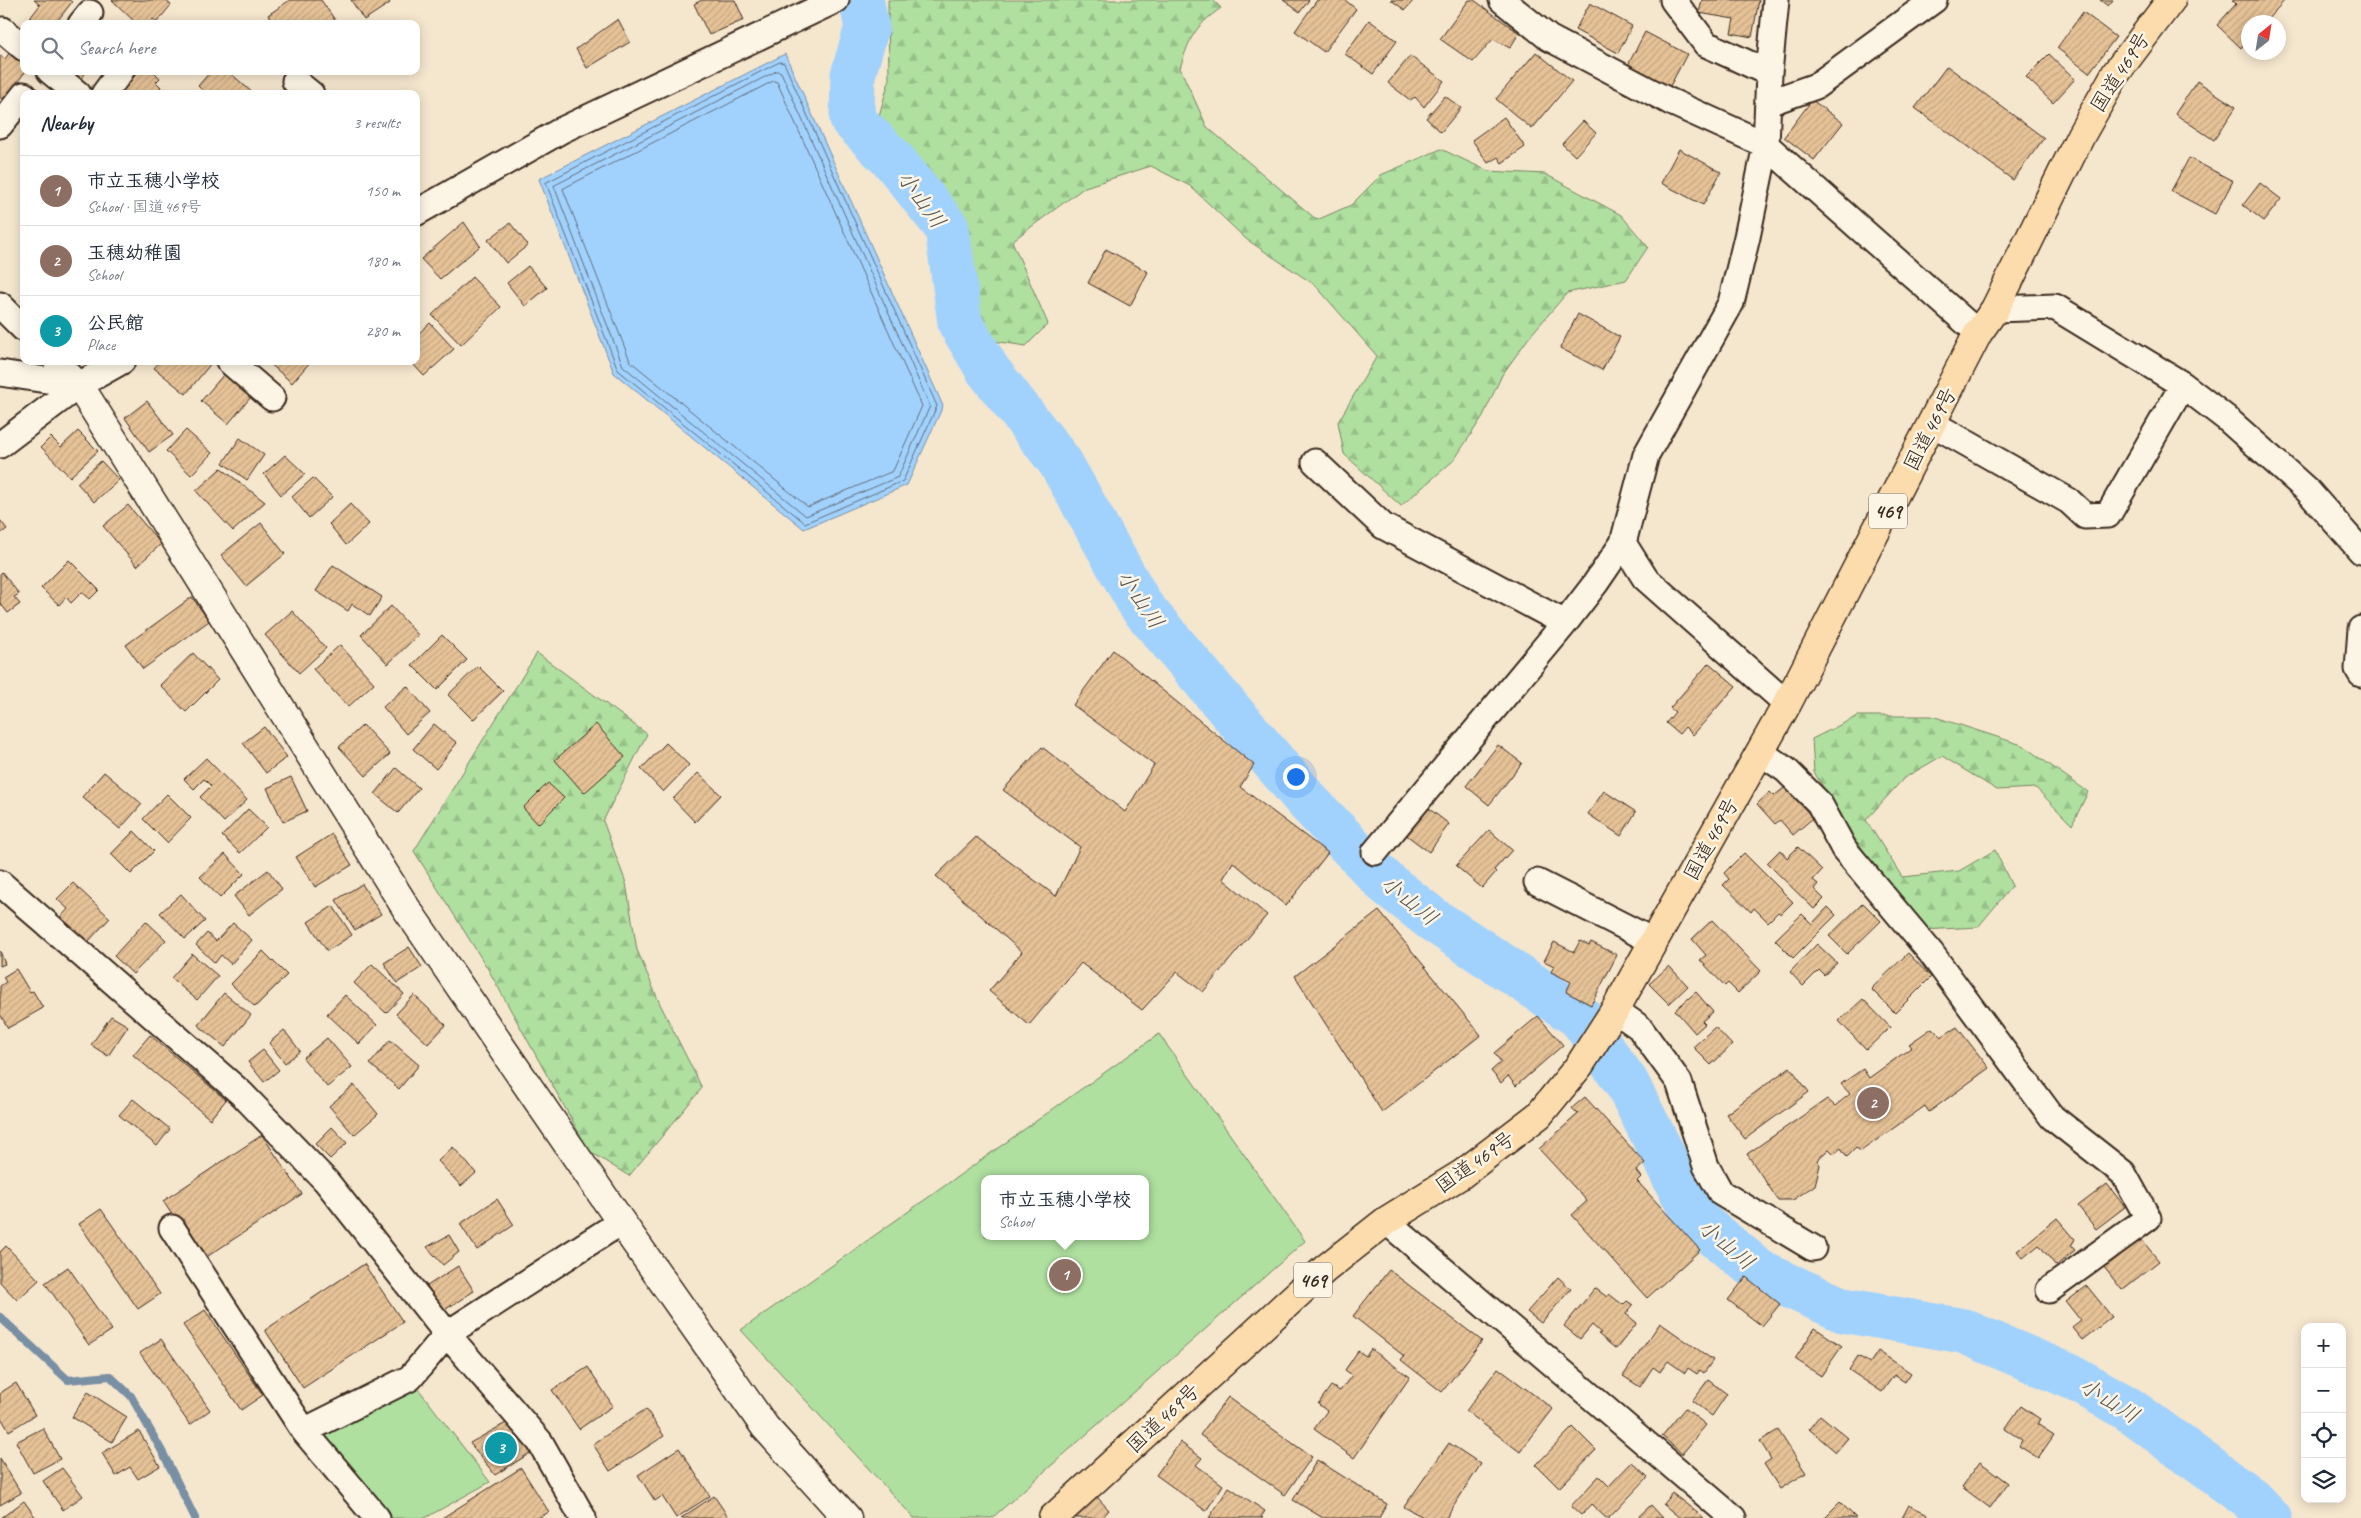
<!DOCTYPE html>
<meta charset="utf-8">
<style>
:root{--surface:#fff;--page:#f6f6f7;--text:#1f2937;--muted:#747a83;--line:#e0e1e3;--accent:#b45309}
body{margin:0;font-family:Caveat,"Klee One",sans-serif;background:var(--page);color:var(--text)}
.controls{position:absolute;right:15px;bottom:15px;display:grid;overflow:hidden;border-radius:10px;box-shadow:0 2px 12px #0003}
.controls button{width:45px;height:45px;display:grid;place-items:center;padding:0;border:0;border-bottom:1px solid var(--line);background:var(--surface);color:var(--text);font:25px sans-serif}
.compass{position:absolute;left:2241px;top:15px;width:45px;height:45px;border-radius:50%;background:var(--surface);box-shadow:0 2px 12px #0003;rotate:30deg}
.you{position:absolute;left:1295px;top:776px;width:18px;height:18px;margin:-12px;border:4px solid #fff;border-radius:50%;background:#1a73e8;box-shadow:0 0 0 8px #1a73e833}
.badge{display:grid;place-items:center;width:32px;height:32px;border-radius:50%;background:var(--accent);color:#fff;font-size:16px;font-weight:700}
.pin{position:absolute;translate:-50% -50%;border:2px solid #fff;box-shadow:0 1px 5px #0006}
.popup{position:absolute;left:981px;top:1175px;width:168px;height:65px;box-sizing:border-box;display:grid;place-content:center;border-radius:10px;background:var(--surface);filter:drop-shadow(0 1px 4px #0005);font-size:16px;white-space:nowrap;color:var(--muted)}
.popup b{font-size:19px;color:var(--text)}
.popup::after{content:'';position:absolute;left:50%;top:100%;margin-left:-10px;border:10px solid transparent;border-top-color:var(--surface)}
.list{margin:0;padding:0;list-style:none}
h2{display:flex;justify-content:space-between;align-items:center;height:65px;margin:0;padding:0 20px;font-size:21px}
h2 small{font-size:16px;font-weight:400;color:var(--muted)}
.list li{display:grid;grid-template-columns:32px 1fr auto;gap:15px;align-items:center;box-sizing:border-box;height:70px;padding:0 20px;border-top:1px solid var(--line)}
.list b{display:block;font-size:19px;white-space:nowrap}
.list p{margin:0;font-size:16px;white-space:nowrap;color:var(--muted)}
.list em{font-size:16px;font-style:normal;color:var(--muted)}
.icon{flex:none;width:28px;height:28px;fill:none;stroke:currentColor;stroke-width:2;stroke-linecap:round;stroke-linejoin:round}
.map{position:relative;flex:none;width:2361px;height:1518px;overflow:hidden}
.search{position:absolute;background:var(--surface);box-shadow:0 2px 12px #0003;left:20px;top:20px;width:400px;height:55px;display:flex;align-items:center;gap:12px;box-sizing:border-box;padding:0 18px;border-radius:10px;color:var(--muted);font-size:19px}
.panel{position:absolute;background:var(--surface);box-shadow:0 2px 12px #0003;left:20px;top:90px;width:400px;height:275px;border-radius:10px}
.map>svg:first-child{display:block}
.forest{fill:url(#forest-firs);stroke:#75855f}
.green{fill:#afe0a0;stroke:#75855f;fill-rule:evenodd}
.water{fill:#a1d2fe;stroke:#788fa4}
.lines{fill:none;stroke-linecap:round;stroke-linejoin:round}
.shore{stroke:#646d78;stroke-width:1}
.stream{stroke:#788fa4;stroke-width:8}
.river{stroke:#a1d2fe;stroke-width:45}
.building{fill:url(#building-hatch);stroke:#3b2a1e}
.street-casing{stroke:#3b2a1e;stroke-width:29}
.secondary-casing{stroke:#3b2a1e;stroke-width:31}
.highway-casing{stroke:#3b2a1e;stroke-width:31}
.street{stroke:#fcf5e5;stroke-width:25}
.secondary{stroke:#fcf5e5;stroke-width:28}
.highway{stroke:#fcdcac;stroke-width:28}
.labels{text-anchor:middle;stroke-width:5;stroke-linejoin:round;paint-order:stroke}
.shield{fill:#fcf5e5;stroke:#75675a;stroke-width:1}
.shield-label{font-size:20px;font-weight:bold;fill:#3b2a1e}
.street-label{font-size:21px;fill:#3b2a1e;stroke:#fcf5e5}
.water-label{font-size:22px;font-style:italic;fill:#545456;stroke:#fcf5e5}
</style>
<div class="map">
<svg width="2361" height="1518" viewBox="0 0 2361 1518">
<defs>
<pattern id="forest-firs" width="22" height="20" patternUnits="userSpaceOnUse" patternTransform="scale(1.25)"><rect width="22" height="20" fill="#afe0a0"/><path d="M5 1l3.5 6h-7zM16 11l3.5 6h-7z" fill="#97c089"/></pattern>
<pattern id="building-hatch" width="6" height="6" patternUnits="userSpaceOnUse" patternTransform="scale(1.25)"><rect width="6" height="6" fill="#e6c297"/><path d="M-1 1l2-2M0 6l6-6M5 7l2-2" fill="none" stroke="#c6a782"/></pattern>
</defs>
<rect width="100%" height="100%" fill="#f5e6ce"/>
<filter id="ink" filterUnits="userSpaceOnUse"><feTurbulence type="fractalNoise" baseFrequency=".02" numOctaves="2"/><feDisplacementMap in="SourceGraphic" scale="10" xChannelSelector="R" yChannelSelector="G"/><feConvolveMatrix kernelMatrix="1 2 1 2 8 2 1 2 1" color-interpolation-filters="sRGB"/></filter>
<g filter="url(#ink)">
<path class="forest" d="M888 0H1213L1221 8C1194 27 1190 37 1180 68L1207 127 1317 220 1351 205 1381 175 1441 149 1488 171 1545 174 1621 215 1648 247 1626 280 1567 293 1530 336 1502 375 1483 416 1454 460 1401 506 1344 454 1338 422 1377 356 1315 285 1246 239 1190 186 1151 166 1085 187 1012 241 1048 324 1026 346 981 339 948 211 872 140 889 81Z
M537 653 647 734 603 821 626 883 637 950 660 1004 702 1088 629 1176 589 1151 488 969 414 851Z
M1858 716H1932L2022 745 2088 792 2072 825 2036 788 1997 790 1942 756 1904 778 1866 820 1902 877 1959 871 1995 850 2012 886 1978 927 1923 930 1852 835 1814 772 1812 739Z"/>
<path class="green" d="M1159 1034 1305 1241 992 1518H914L741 1330ZM985 1179H1145V1236H985Z
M410 1378 490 1482 425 1518H377L304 1431Z"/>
<path class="water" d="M785 54 943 406 907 485 804 529 614 373 539 179Z"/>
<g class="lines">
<path class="shore" d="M780 62 784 63 937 406 903 481 805 523 618 370 546 183Z
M777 71 781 72 930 406 898 477 806 516 623 366 554 186Z
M774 81 777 82 922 406 893 471 808 507 630 361 563 189Z"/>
<path class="stream" d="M0 1317 68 1380 110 1376 131 1396 164 1455 195 1518"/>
<path class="river" d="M861 0 867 27 853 75 852 119 894 161 947 228 960 323 988 370 1060 462 1141 606 1309 803 1385 882 1432 919 1580 1017 1626 1082 1696 1220 1763 1274 1843 1310 1963 1331 2074 1378 2130 1410 2251 1499 2269 1518"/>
</g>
<path class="building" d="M34 0H69L72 2 55 24H36L30 18 40 5Z
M112 0H165L171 5 157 22 153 19 148 24H137Z
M290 0H321L335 20 329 24H273L268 15Z
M351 0H388L390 3 364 20Z
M702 0H735L744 20 709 35 694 4Z
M1283 0H1309L1300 12Z
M1317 0H1345L1356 9 1324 52 1295 31Z
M1391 0H1414L1405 10Z
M1469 0H1474L1519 33 1510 48 1493 39 1473 62 1440 39Z
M1702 0H1759L1752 37 1731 33 1734 19 1699 13Z
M2100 0H2113L2108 6Z
M2232 0H2285L2265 22H2248V40L2241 48 2217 25 2236 4Z
M1590 3 1632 26 1618 53 1575 30Z
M2083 12 2116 37 2089 73 2057 48Z
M618 19 630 42 587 68 576 49Z
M1369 20 1397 41 1373 74 1345 54Z
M1645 32 1687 54 1669 88 1628 65Z
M10 52 24 64V71H26L3 100 0 98V55L5 59Z
M1536 52 1572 81 1532 129 1496 99Z
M2049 54 2075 79 2053 103 2026 77Z
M1410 56 1444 81 1424 107 1415 97 1410 100 1388 83Z
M1947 66 2044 138 2013 180 1915 108Z
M72 71H87L81 79Z
M138 71H153L160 78 156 82 161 87 155 94H118Z
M211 71H228L254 94H206L198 86Z
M2197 81 2236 107 2214 140 2175 114Z
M1445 96 1461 108 1441 132 1426 118Z
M1812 100 1843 123 1814 160 1784 137Z
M1504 117 1525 147 1502 163 1498 157 1488 163 1472 140Z
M1583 121 1596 133 1575 156 1562 144Z
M1679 149 1721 172 1703 205 1661 183Z
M2189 158 2233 181 2215 214 2171 191Z
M2260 183 2281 199 2264 221 2243 205Z
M464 222 480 246 440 279 421 259Z
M510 223 528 245 506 263 488 240Z
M1106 249 1148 272 1130 306 1088 283Z
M528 266 547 288 525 306 507 283Z
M472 277 501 307 461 345 432 315Z
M1578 314 1620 337 1602 370 1560 348Z
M430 323 454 349 424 376 410 361H416V336Z
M160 361H211L212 362 186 394 154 368Z
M267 361H311L292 383Z
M224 374 251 397 228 424 201 401Z
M147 401 173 435 149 452 125 418Z
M186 430 212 453 191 475 166 451Z
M78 431 98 451 70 477 41 447 51 437 61 447Z
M240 438 264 455 247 480 223 463Z
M285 455 305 474 281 495 264 474Z
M101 461 119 480 94 502 77 483Z
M221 468 265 502 233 531 196 491Z
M313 478 332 497 309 518 292 497Z
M350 504 369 524 346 545 329 524Z
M128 505 161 544 137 566 103 526Z
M0 520 7 529 0 534Z
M261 523 285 554 246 586 221 555Z
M69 560 99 590 90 599 82 592 71 603 66 597 59 605 41 588Z
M333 565 382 597 370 616 352 604 348 611 316 591Z
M2 572 19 594 14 597 20 604 8 613 0 603V574Z
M192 597 209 621 143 669 126 645Z
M391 606 418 635 388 664 361 635Z
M292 611 326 648 299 673 265 635Z
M442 635 467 660 437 690 412 665Z
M340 645 374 683 348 707 313 669Z
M1113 650 1254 765 1240 787 1328 853 1286 906 1233 862 1223 879 1267 915 1203 992 1177 972 1142 1010 1081 963 1029 1025 989 991 1022 952 936 876 976 837 1056 896 1080 847 1003 790 1042 747 1125 812 1154 765 1073 705Z
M193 653 218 680 186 712 160 685Z
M1709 663 1736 686 1693 735 1685 727 1679 734 1666 723 1675 712 1670 708Z
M478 666 503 691 473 720 448 695Z
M407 686 430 713 406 734 383 707Z
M434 724 457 743 436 769 413 749Z
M596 724 625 757 584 793 555 760Z
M363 725 390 754 366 776 339 747Z
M264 727 287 757 266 773 243 743Z
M666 743 689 765 663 792 641 769Z
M1498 745 1522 763 1489 805 1466 786Z
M206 758 247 800 224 822 200 797 211 786 204 779 194 789 184 779Z
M396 768 419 788 398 813 375 794Z
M104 772 142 804 120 829 82 797Z
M698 773 721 795 695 822 673 799Z
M291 777 307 811 283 822 267 788Z
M548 783 564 798 538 824 523 808Z
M1785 787 1813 818 1793 835 1780 820 1775 824 1757 804 1770 792 1774 796Z
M1604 791 1636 812 1621 836 1588 814Z
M167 794 191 818 167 843 143 819Z
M1428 808 1449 824 1429 852 1401 831 1412 815 1419 820Z
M248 809 267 827 240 853 222 836Z
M1489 830 1512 850 1494 870 1496 872 1482 888 1456 866Z
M134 831 154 851 131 874 111 854Z
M332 834 352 865 315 887 296 857Z
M1798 847 1822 870 1813 880 1818 884 1814 889 1824 899 1814 909 1767 863 1780 850 1787 858Z
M1744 853 1793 902 1781 914 1778 912 1768 922 1754 908 1751 912 1723 885 1729 879 1724 873Z
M225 854 244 874 220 898 200 877Z
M268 870 282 889 249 915 234 896Z
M73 883 110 918 86 944 59 919 68 909 57 899Z
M362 884 381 914 355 930 336 900Z
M181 894 205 921 185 939 160 913Z
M1863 903 1881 921 1847 954 1829 936Z
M333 906 352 935 327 951 308 922Z
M1828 907 1836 915 1793 958 1775 940 1802 914 1812 924Z
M1379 911 1481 1035 1382 1112 1295 976Z
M1712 920 1761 971 1738 993 1728 983 1725 986 1700 960 1706 955 1692 939Z
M146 921 166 940 133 974 114 956Z
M233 923 252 940 231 964 221 955 215 963 196 945 207 933 216 941Z
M1580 941 1589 945 1591 942 1617 955 1591 1005 1566 992 1571 982 1551 972 1554 966 1544 961 1554 942 1574 952Z
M1817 944 1837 963 1824 975 1819 970 1803 986 1790 972Z
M409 947 422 967 397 983 384 963Z
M0 951 5 964 0 966Z
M263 951 287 975 255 1007 231 984Z
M1908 953 1931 977 1895 1013 1871 989Z
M192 954 218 976 197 1000 171 978Z
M372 964 404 994 386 1013 354 983Z
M1669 966 1688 986 1669 1004 1649 984Z
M16 969 30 992 33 991 43 1008 8 1028 0 1014V986L6 982 3 977Z
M1696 992 1713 1012 1702 1021 1705 1024 1695 1033 1675 1010Z
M224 993 251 1015 225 1047 198 1025Z
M345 995 377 1025 359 1044 327 1014Z
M414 995 446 1025 428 1044 396 1014Z
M1863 999 1890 1027 1866 1050 1839 1021Z
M111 1016 128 1026 108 1056 91 1045Z
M1538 1016 1563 1045 1516 1086 1508 1076 1501 1083 1491 1071 1501 1062 1494 1053Z
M1715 1027 1732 1045 1711 1065 1693 1047Z
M1957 1027 1989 1068 1929 1112 1925 1106 1861 1151 1856 1148 1847 1157 1841 1148 1834 1154 1829 1149 1817 1160 1820 1165 1815 1185 1793 1200H1778L1747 1154 1827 1099 1835 1106 1850 1094 1841 1084 1863 1069 1869 1078 1912 1047 1909 1044 1932 1028 1941 1037Z
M284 1030 300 1051 285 1063 269 1043Z
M150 1035 226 1100 210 1119 133 1055Z
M327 1038 352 1067 327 1087 303 1058Z
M390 1040 419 1065 399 1089 370 1064Z
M263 1050 279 1070 264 1082 248 1062Z
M1790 1067 1809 1092 1745 1139 1726 1114Z
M354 1085 378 1114 354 1135 329 1106Z
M1585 1097 1645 1163 1636 1171 1641 1177 1637 1181 1700 1250 1647 1298 1572 1215 1587 1201 1539 1149 1578 1114 1572 1108Z
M133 1099 170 1129 157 1146 119 1115Z
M332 1127 347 1143 330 1159 315 1144Z
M262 1135 302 1194 202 1260 163 1201Z
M453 1147 476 1173 461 1186 438 1161Z
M2107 1184 2125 1207 2096 1229 2078 1206Z
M497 1199 514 1225 477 1250 460 1224Z
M101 1209 160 1294 138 1309 79 1224Z
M2057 1218 2075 1239 2071 1246 2075 1250 2056 1266 2039 1245 2023 1258 2017 1251Z
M449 1235 459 1252 443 1265 427 1247Z
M2141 1239 2159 1261 2122 1290 2104 1267Z
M6 1246 39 1280 17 1300 0 1282V1252Z
M364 1264 403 1322 303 1388 265 1330Z
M458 1266 474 1291 443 1311 427 1286Z
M68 1267 112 1330 89 1345 45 1283Z
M1389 1270 1482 1341 1442 1392 1401 1360 1404 1356 1353 1316Z
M1558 1277 1571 1289 1541 1323 1527 1312Z
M1746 1277 1780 1304 1762 1326 1728 1300Z
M2087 1286 2112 1317 2082 1340 2072 1328 2081 1321 2066 1302Z
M1595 1288 1607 1297 1609 1294 1623 1305 1627 1301 1633 1305 1626 1314 1637 1323 1616 1349 1598 1334 1601 1333 1592 1325 1580 1339 1564 1326Z
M205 1310 263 1395 241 1410 183 1325Z
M1660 1323 1713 1360 1704 1373 1700 1370 1697 1374 1688 1368 1685 1373 1668 1361 1660 1372 1653 1367 1640 1387 1623 1376Z
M1815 1328 1842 1346 1821 1376 1795 1359Z
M161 1339 210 1410 190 1425 140 1353Z
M1371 1349 1410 1377 1354 1458 1314 1429 1327 1411 1318 1404 1331 1386 1340 1391 1352 1375 1345 1370 1358 1351 1366 1356Z
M1878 1351 1911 1373 1905 1382 1894 1375 1882 1392 1849 1370 1858 1356 1870 1363Z
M588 1367 613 1406 579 1429 552 1390Z
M1498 1368 1553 1409 1520 1452 1466 1411Z
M1708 1380 1727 1394 1712 1416 1692 1401Z
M16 1383 35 1415 9 1431 0 1416V1393Z
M88 1392 127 1417 112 1442 72 1417Z
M1228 1397 1312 1457 1285 1495 1200 1435Z
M2021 1406 2040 1419 2037 1424 2054 1435 2038 1458 2019 1446 2022 1440 2005 1429Z
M1685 1408 1706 1425 1682 1454 1662 1436Z
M646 1409 664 1436 610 1471 593 1444Z
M1820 1415 1848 1438 1836 1452 1809 1429Z
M506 1423 532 1452 495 1475 470 1443Z
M1573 1427 1596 1450 1559 1488 1536 1465Z
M43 1428 60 1459 33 1473 16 1442Z
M1778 1430 1806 1473 1780 1489 1764 1464 1771 1459 1760 1441Z
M139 1431 160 1466 138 1479 130 1467 116 1476 102 1453Z
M1180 1442 1202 1458 1196 1465 1223 1485 1206 1511 1156 1475Z
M1449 1443 1481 1464 1446 1518H1425L1404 1507Z
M679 1448 710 1496 676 1518 662 1496 655 1501 638 1475Z
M0 1458 21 1493 0 1505Z
M1317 1460 1387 1504 1379 1518H1323L1293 1500Z
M1632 1462 1648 1477 1609 1518H1606L1591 1504 1581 1515 1571 1506 1599 1476 1609 1486Z
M1980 1462 2008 1483 1990 1508 1962 1487Z
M62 1468 83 1496 63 1510 43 1481Z
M521 1468 549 1512 538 1518H442Z
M1229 1487 1265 1511 1261 1517 1263 1518H1209Z
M1672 1493 1704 1518H1680L1663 1504Z
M714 1496 729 1518H681Z
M1097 1497 1109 1510 1102 1518H1075Z
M24 1501 36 1518H1Z
M1840 1502 1856 1518H1824Z
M1651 1505 1663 1518H1637Z
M1909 1505 1928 1514 1926 1518H1902Z"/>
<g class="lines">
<g class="street-casing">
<path id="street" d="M1502 0 1549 38 1669 101 1766 145 1978 333
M1673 0 1706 44 1769 73
M1776 0 1769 73 1766 145 1747 237 1731 303 1646 455 1623 543 1645 578 1787 704
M81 24 90 13
M3 30 24 48
M50 71 78 94
M295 81 311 94
M104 94 121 71
M1768 103 1816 86 1934 0
M0 125 24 95
M416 213 562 130 836 0
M0 305 24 329
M1995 309 2055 307 2183 385 2226 418 2308 491 2361 551
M56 361 79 385
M229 361 272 398
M0 373 79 385
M1933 424 2069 501 2085 516 2108 515 2183 385
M0 445 79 385 122 361
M1315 462 1383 526 1565 623 1595 584 1623 543
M2361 629 2358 669 2361 674
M1760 752 1786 770 1819 803 1844 849 1931 953 2052 1117 2123 1173 2148 1218 2049 1290
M1375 852 1565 623
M1537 882 1653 941
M0 883 242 1094 326 1181 447 1334 540 1442 583 1518
M1615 1010 1639 1027 1679 1082 1706 1166 1721 1193 1813 1248
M1386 1221 1733 1518
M172 1228 304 1431 377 1518
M304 1431 410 1378 447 1334 621 1222"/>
</g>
<g class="secondary-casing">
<path id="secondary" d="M79 385 406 908 621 1222 765 1427 847 1518"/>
</g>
<g class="highway-casing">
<path id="highway" d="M1053 1518 1325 1269 1386 1221 1462 1174 1539 1115 1579 1066 1615 1010 1787 704 1978 333 1995 309 2081 135 2116 73 2171 0"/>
</g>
<use href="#street" class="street"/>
<use href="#secondary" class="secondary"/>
<use href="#highway" class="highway"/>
</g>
</g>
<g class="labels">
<g class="shield">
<rect x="1869" y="493.5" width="38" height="35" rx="4"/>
<rect x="1294" y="1262.5" width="38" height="35" rx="4"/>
</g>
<g class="shield-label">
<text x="1888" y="518">469</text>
<text x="1313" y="1287">469</text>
</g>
<g class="street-label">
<text transform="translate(2120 72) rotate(-57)" y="7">国道469号</text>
<text transform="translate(1930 429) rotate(-63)" y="7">国道469号</text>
<text transform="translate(1711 839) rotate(-61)" y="7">国道469号</text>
<text transform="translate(1475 1162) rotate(-35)" y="7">国道469号</text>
<text transform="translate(1163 1418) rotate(-43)" y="7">国道469号</text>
</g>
<g class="water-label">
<text transform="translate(922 199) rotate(54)" y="8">小山川</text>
<text transform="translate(1141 599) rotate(56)" y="8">小山川</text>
<text transform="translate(1410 900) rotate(39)" y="8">小山川</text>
<text transform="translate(1727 1244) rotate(40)" y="8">小山川</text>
<text transform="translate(2110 1400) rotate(32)" y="8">小山川</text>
</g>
</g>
</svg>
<div class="controls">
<button>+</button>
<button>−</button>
<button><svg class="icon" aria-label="locate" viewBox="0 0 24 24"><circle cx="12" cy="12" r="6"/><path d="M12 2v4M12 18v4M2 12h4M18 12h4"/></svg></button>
<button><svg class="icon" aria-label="layers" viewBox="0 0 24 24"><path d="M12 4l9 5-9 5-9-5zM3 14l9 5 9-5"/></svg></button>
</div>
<svg class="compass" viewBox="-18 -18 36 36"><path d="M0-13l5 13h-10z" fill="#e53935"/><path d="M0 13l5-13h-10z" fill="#747a83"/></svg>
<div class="you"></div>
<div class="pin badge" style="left:1065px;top:1275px;background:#8d6e63">1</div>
<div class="popup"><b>市立玉穂小学校</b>School</div>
<div class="pin badge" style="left:1873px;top:1103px;background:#8d6e63">2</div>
<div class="pin badge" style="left:501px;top:1448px;background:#0f9aa8">3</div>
<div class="search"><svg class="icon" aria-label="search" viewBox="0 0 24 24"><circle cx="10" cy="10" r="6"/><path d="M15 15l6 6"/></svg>Search here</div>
<section class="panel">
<h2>Nearby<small>3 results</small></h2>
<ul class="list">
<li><span class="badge" style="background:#8d6e63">1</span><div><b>市立玉穂小学校</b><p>School · 国道469号</p></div><em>150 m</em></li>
<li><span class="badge" style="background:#8d6e63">2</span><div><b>玉穂幼稚園</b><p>School</p></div><em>180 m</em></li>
<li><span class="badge" style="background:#0f9aa8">3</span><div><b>公民館</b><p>Place</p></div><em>280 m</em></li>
</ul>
</section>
</div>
